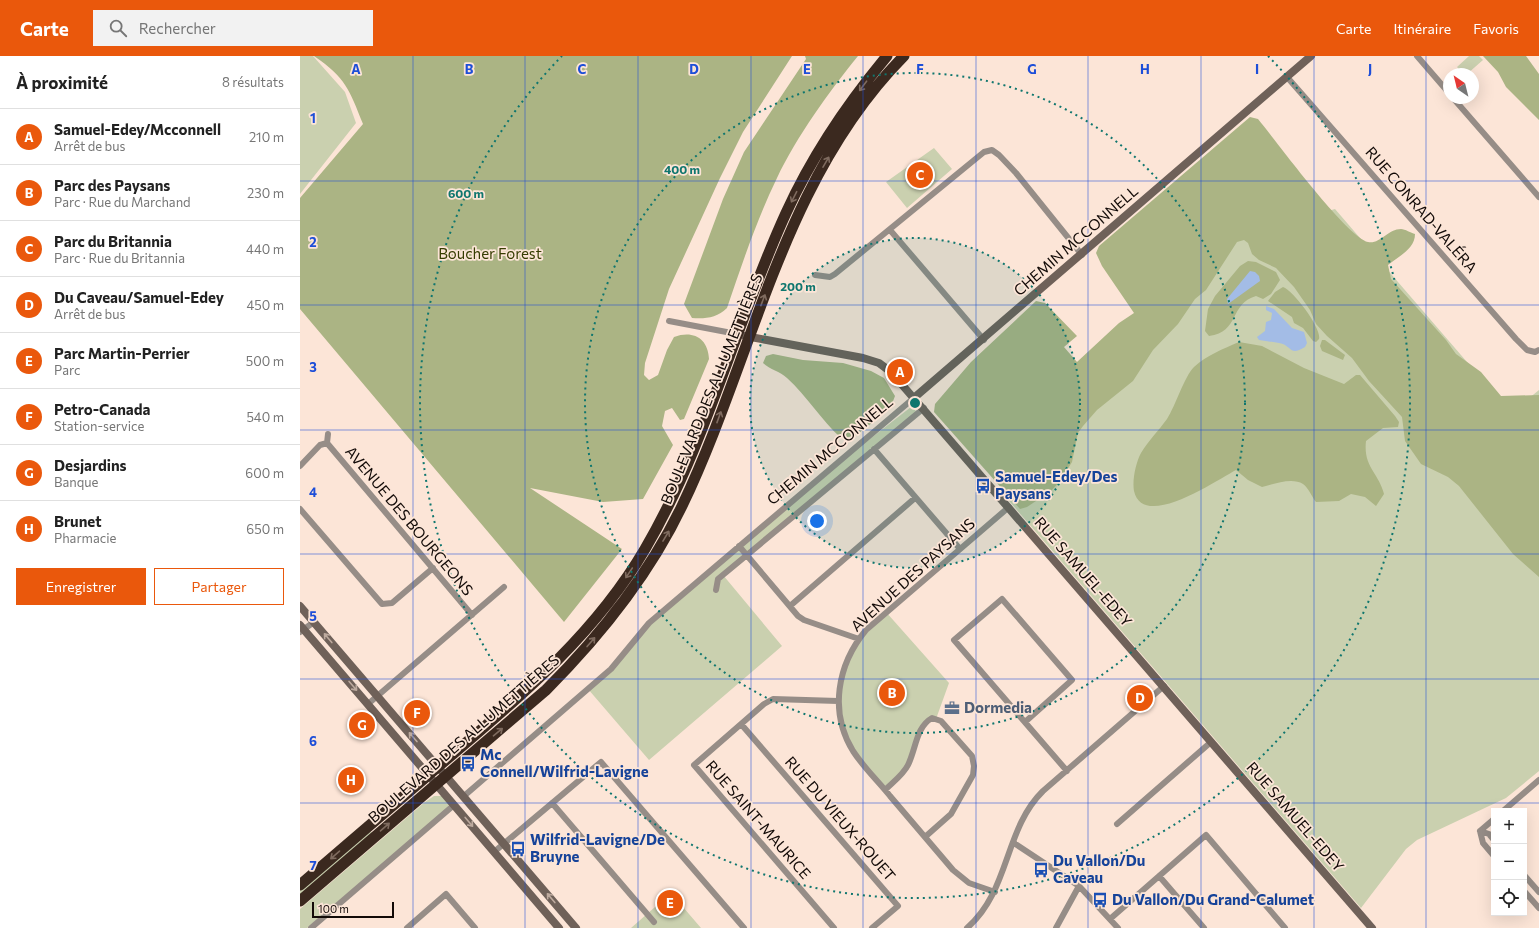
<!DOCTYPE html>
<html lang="fr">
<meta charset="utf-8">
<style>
:root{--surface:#fff;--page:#f2f2f2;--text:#222;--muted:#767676;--line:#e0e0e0;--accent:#ea580c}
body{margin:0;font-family:Commissioner,sans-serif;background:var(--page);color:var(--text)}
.controls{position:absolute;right:12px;bottom:12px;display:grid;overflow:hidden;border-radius:0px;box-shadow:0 4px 16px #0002}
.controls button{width:36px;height:36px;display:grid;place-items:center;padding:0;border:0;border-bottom:1px solid var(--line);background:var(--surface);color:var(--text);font:20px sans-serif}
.compass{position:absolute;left:1143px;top:12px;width:36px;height:36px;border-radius:50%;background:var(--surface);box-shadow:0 4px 16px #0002;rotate:325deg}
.scale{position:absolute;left:12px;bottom:10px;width:82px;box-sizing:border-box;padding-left:4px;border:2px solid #120a07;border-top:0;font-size:11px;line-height:14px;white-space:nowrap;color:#120a07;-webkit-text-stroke:3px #fce5d7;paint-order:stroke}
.you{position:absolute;left:517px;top:465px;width:14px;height:14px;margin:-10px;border:3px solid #fff;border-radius:50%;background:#1a73e8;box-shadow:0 0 0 6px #1a73e833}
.badge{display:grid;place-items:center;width:26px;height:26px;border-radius:50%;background:var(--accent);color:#fff;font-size:13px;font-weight:700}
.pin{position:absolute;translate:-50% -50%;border:2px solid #fff;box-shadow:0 1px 4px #0006}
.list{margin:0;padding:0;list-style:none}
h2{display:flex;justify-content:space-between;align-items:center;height:52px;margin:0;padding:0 16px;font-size:17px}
h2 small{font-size:13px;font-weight:400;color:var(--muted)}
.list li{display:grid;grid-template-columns:26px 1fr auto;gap:12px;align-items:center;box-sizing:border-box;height:56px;padding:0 16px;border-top:1px solid var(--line)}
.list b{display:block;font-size:15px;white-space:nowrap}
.list p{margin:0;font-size:13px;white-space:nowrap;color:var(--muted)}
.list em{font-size:13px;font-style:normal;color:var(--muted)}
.actions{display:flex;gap:8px;padding:12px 16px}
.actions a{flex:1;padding:9px 0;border:1px solid var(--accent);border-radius:0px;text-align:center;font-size:14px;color:var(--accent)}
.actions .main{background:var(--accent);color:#fff}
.icon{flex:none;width:22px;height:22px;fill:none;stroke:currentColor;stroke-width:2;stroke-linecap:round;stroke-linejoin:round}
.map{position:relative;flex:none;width:1239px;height:872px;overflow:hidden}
header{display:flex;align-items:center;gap:24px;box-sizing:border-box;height:56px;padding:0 20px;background:var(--accent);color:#fff}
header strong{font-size:19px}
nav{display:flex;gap:22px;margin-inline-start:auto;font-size:14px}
.search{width:280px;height:36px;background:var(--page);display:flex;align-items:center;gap:10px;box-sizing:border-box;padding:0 14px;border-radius:0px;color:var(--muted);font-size:15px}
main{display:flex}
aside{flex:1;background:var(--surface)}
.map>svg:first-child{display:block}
.green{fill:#cad0af}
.forest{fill:#abb484}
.water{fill:#a3bce6}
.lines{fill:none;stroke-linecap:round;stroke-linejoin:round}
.street{stroke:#968d87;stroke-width:6}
.secondary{stroke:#6f6159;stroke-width:8}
.highway{stroke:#3b291f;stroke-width:11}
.oneway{stroke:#7f6b5f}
.oneway2{stroke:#bdaa9e}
.grid{fill:none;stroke:#1d4ed8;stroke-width:1;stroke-opacity:0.55}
.ring{fill:none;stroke:#0f766e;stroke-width:2;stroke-dasharray:2 4}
.labels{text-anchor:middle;stroke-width:3.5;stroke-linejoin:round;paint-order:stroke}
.street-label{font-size:15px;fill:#120a07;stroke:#fce5d7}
.park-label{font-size:15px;fill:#373d02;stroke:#fce5d7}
.transit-label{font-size:15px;font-weight:bold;fill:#164399;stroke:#fce5d7;text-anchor:start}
.service-label{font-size:15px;font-weight:bold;fill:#4e5e75;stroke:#fce5d7;text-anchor:start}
.grid-label{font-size:13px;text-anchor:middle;font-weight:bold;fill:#1d4ed8;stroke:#fce5d7;stroke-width:3.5;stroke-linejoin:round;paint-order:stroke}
.centre{fill:#0f766e;stroke:#fce5d7;stroke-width:2}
.ring-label{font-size:12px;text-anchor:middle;font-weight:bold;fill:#0f766e;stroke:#fce5d7;stroke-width:3.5;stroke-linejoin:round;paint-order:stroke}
</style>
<header>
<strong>Carte</strong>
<div class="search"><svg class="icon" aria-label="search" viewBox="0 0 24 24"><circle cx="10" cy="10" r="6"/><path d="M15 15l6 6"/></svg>Rechercher</div>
<nav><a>Carte</a><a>Itinéraire</a><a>Favoris</a></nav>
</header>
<main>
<aside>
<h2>À proximité<small>8 résultats</small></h2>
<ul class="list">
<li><span class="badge">A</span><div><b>Samuel-Edey/Mcconnell</b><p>Arrêt de bus</p></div><em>210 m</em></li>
<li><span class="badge">B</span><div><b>Parc des Paysans</b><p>Parc · Rue du Marchand</p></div><em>230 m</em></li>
<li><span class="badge">C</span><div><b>Parc du Britannia</b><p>Parc · Rue du Britannia</p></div><em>440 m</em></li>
<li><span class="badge">D</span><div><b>Du Caveau/Samuel-Edey</b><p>Arrêt de bus</p></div><em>450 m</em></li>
<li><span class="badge">E</span><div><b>Parc Martin-Perrier</b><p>Parc</p></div><em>500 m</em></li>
<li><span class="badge">F</span><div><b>Petro-Canada</b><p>Station-service</p></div><em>540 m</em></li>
<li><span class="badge">G</span><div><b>Desjardins</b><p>Banque</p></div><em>600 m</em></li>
<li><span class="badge">H</span><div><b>Brunet</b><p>Pharmacie</p></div><em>650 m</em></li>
</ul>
<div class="actions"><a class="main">Enregistrer</a><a>Partager</a></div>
</aside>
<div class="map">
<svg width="1239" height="872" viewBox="0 0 1239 872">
<rect width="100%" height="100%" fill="#fce5d7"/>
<path class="green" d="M0 0H13L45 36 56 67 0 138Z
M1169 0H1179L1183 4 1167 18H1163L1157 11Z
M634 92 652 113 607 152 586 126Z
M1035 153 1211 357 1239 334V715L1206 742 1117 784 1106 793 1061 852 704 439 859 282 937 180Z
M611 351H614L616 356 423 519 482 590 349 704 288 633 311 613 337 579 521 421Z
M586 556 649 627 636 663 626 665 608 710 585 734 548 685 538 645 551 595Z
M134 740H143L149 748 148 752 7 872H0V853L125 746Z
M70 775 72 777 0 840V834Z
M371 837 401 872H331Z"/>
<path class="forest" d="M14 0H492L443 76 420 122 369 233 345 307 344 319 349 324 358 319 367 294 374 281C393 274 408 282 409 303L384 363 380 364 372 352 365 355 362 370 373 389 343 443 303 446 230 432 322 493 264 566 0 253V142L63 68C49 33 46 22 14 0Z
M505 0H558C529 36 497 80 477 122 457 163 442 208 427 252 417 262 405 263 392 262L384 248 423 143 444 96 506 3Z
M1183 0H1226L1239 18V64L1206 31 1198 16Z
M950 61 958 63C977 86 1045 179 1068 186 1079 189 1088 173 1101 173 1105 173 1111 177 1115 178 1115 193 1099 200 1088 209L1091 223 1146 284 1156 298 1181 316 1201 340 1239 339V521L1213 498 1159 430 1148 421 1121 408 1105 385 1102 361 1069 325 1052 302 1027 280 1016 268 1010 254 994 231 976 212 959 204 952 198 948 187 944 184 937 186 906 234 895 243 878 268 853 294 833 325 797 354 783 370 778 377 772 406 761 424 751 435 727 451 720 453 634 356 635 348 671 306 736 245 745 247 777 280 764 291 777 306 819 267 834 257 802 210 796 197 799 190Z
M948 205 956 206 976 216 980 224 971 238 963 243 956 240C929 248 940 276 909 280L905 275 908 253 915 240 940 210Z
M983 231C994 235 1022 273 1019 283L1016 286 1013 285 1003 272 994 267 992 261 968 245 975 236Z
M1022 284H1025L1045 299 1043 304 1022 295 1020 290Z
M939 286 962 290 1004 312 1044 328 1056 319H1060L1095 360 1099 366 1098 371 1083 372 1066 385C1063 411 1079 417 1084 438L1076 450 1065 441 1051 438 1039 445 1016 446C1012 441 1008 431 1003 428 992 421 974 428 962 431L948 424 936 414C917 424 843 475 834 435 832 424 836 406 841 397 849 384 859 374 867 363 876 349 884 321 894 311 907 299 923 293 939 286Z
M473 298 503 304 543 307 571 315 584 322 595 340 590 353 555 380 541 382C521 364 507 340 487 322 480 315 470 314 463 307L466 300Z"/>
<path class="water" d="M950 215 955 216 959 220 960 225 928 248 927 243Z
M966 250 974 253 992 272 1004 276 1007 287 1005 291C989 301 992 289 979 287 973 286 966 285 959 284L957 281 965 275 966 266 971 264 972 257 966 254Z"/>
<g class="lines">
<path class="street" d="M1117 0 1149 37
M987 21 1216 283 1227 294 1235 296 1239 294
M1153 42 1239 141
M590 174 684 284
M515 219 530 221 535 218 684 96 692 94 699 99 716 117 782 199
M369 265 437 278
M27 387 172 559
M27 387 28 378
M574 393 660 493
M0 410 20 389 27 387
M0 453 82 548 92 547 133 512
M439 490 498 560 504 564 559 583
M416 534 418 523 624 352
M490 550 615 442
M0 576 14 566
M68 648 204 531
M725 666 772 624 702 543 654 584 767 715
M441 668 598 850 572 872
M585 734C593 726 603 719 608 709 616 693 616 671 632 662L641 665 672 700 674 710 673 719 651 758 625 781
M164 740 311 613 349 567 615 341
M252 747 354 866
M1203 755 1239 724
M817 768 911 686
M1180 775 1183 787 1194 800
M1180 775 1194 763
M1180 775 1189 778 1194 784
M714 787 779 830 818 872
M194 796 301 706 444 872
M1224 819 1239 836
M859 820 904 872
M1224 835 1239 852
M695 836 669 827 653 814C632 789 611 765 590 740 578 725 564 712 553 695 529 656 537 609 566 574L709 451
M810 863 906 779 985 872
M11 872 154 749
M107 872 146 838 175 872
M534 872 394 709 464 648 473 643 538 645
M667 872C710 835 704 773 743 735L864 630
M756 872 779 830"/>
<path class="secondary" d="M445 280 563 302 579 307 591 316 1072 872
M615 341 1011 0
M0 550 276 872
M0 569 259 872"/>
<path class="highway" d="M0 829C51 785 103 741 154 697 226 636 297 575 345 493 407 387 435 268 486 157 512 100 547 48 587 0
M0 845 246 634C300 580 349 519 382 450 454 300 482 123 604 0"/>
</g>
<defs><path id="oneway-shaft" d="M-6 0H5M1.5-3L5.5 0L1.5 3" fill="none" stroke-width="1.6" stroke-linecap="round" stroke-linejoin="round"/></defs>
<g class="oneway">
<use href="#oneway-shaft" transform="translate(563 30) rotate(127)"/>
<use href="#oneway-shaft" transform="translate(526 106) rotate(-60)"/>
<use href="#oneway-shaft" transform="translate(494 141) rotate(117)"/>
<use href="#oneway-shaft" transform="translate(463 244) rotate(-69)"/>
<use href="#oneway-shaft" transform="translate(419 361) rotate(-70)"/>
<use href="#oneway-shaft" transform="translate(366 480) rotate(-59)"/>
<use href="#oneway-shaft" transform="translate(329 517) rotate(124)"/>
<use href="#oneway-shaft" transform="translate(291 586) rotate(-49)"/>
<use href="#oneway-shaft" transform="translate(198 676) rotate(-40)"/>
<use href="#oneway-shaft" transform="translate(85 771) rotate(-41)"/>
<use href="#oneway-shaft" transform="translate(35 799) rotate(139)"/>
</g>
<g class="oneway2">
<use href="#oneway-shaft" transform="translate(28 582) rotate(-130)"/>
<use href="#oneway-shaft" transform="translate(53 630) rotate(49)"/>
<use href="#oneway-shaft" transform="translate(113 681) rotate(-131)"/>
<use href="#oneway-shaft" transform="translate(169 766) rotate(50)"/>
<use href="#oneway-shaft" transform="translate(251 842) rotate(-130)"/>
</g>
<path class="grid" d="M113 0V872M225 0V872M338 0V872M451 0V872M563 0V872M676 0V872M788 0V872M901 0V872M1014 0V872M1126 0V872M0 125H1239M0 249H1239M0 374H1239M0 498H1239M0 623H1239M0 747H1239"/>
<circle cx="615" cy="347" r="165" fill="#0f766e" fill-opacity=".12"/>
<g class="ring">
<circle cx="615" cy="347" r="165"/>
<circle cx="615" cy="347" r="330"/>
<path d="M968 0A495 495 0 1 1 262 0"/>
</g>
<defs>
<g id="bus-bare" transform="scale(1.2)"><path d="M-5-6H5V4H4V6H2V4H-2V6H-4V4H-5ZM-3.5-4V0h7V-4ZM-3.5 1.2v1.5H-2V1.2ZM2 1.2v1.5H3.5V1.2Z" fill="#1a4fb4" stroke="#fce5d7" stroke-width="2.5" paint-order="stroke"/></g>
<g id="office-bare" transform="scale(1.2)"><path d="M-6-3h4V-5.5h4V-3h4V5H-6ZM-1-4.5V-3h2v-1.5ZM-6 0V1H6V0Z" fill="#5c6f8a" stroke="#fce5d7" stroke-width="2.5" paint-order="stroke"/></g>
</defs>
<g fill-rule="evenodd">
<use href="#bus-bare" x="683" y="430"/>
<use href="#office-bare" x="652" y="652"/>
<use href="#bus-bare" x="168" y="708"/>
<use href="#bus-bare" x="218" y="793"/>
<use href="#bus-bare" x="741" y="814"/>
<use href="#bus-bare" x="800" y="844"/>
</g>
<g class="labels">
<g class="street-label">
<text transform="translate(1121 154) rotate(49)" y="5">RUE CONRAD-VALÉRA</text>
<text transform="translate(776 185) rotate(-41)" y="5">CHEMIN MCCONNELL</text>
<text transform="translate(412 333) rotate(-68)" y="5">BOULEVARD DES ALLUMETTIÈRES</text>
<text transform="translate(530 395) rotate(-40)" y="5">CHEMIN MCCONNELL</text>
<text transform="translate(109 465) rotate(50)" y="5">AVENUE DES BOURGEONS</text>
<text transform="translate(783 516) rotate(49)" y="5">RUE SAMUEL-EDEY</text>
<text transform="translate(613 519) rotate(-42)" y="5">AVENUE DES PAYSANS</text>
<text transform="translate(164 683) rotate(-41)" y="5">BOULEVARD DES ALLUMETTIÈRES</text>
<text transform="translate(995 761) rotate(49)" y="5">RUE SAMUEL-EDEY</text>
<text transform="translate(540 763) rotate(49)" y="5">RUE DU VIEUX-ROUET</text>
<text transform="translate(458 764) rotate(49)" y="5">RUE SAINT-MAURICE</text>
</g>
<g class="park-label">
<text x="190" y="203">Boucher Forest</text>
</g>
<g class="transit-label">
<text x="695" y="426">Samuel-Edey/Des<tspan x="695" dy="17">Paysans</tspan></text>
<text x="180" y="704">Mc<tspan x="180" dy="17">Connell/Wilfrid-Lavigne</tspan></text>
<text x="230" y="789">Wilfrid-Lavigne/De<tspan x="230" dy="17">Bruyne</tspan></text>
<text x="753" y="810">Du Vallon/Du<tspan x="753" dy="17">Caveau</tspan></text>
<text x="812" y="849">Du Vallon/Du Grand-Calumet</text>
</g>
<g class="service-label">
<text x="664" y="657">Dormedia</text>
</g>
</g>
<g class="grid-label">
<text x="56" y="18">A</text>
<text x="169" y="18">B</text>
<text x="282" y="18">C</text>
<text x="394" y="18">D</text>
<text x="507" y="18">E</text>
<text x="620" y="18">F</text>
<text x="732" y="18">G</text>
<text x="845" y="18">H</text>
<text x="957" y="18">I</text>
<text x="1070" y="18">J</text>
<text x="13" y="67">1</text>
<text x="13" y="191">2</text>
<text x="13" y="316">3</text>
<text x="13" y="441">4</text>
<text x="13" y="565">5</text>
<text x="13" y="690">6</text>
<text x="13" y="814">7</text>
</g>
<circle cx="615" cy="347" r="6" class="centre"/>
<g class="ring-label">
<text x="382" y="118">400 m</text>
<text x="166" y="142">600 m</text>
<text x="498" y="235">200 m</text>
</g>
</svg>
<div class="controls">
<button>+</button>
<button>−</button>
<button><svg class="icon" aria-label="locate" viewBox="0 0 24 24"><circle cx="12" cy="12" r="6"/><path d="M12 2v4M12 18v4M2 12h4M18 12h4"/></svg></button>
</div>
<svg class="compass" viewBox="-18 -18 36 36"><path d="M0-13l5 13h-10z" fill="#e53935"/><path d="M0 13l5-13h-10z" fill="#767676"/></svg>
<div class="scale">100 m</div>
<div class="you"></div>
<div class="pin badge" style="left:600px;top:316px">A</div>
<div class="pin badge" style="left:592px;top:637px">B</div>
<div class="pin badge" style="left:620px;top:119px">C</div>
<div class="pin badge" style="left:840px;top:642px">D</div>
<div class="pin badge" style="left:370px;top:847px">E</div>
<div class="pin badge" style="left:117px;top:657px">F</div>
<div class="pin badge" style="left:62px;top:669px">G</div>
<div class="pin badge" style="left:51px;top:724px">H</div>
</div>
</main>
